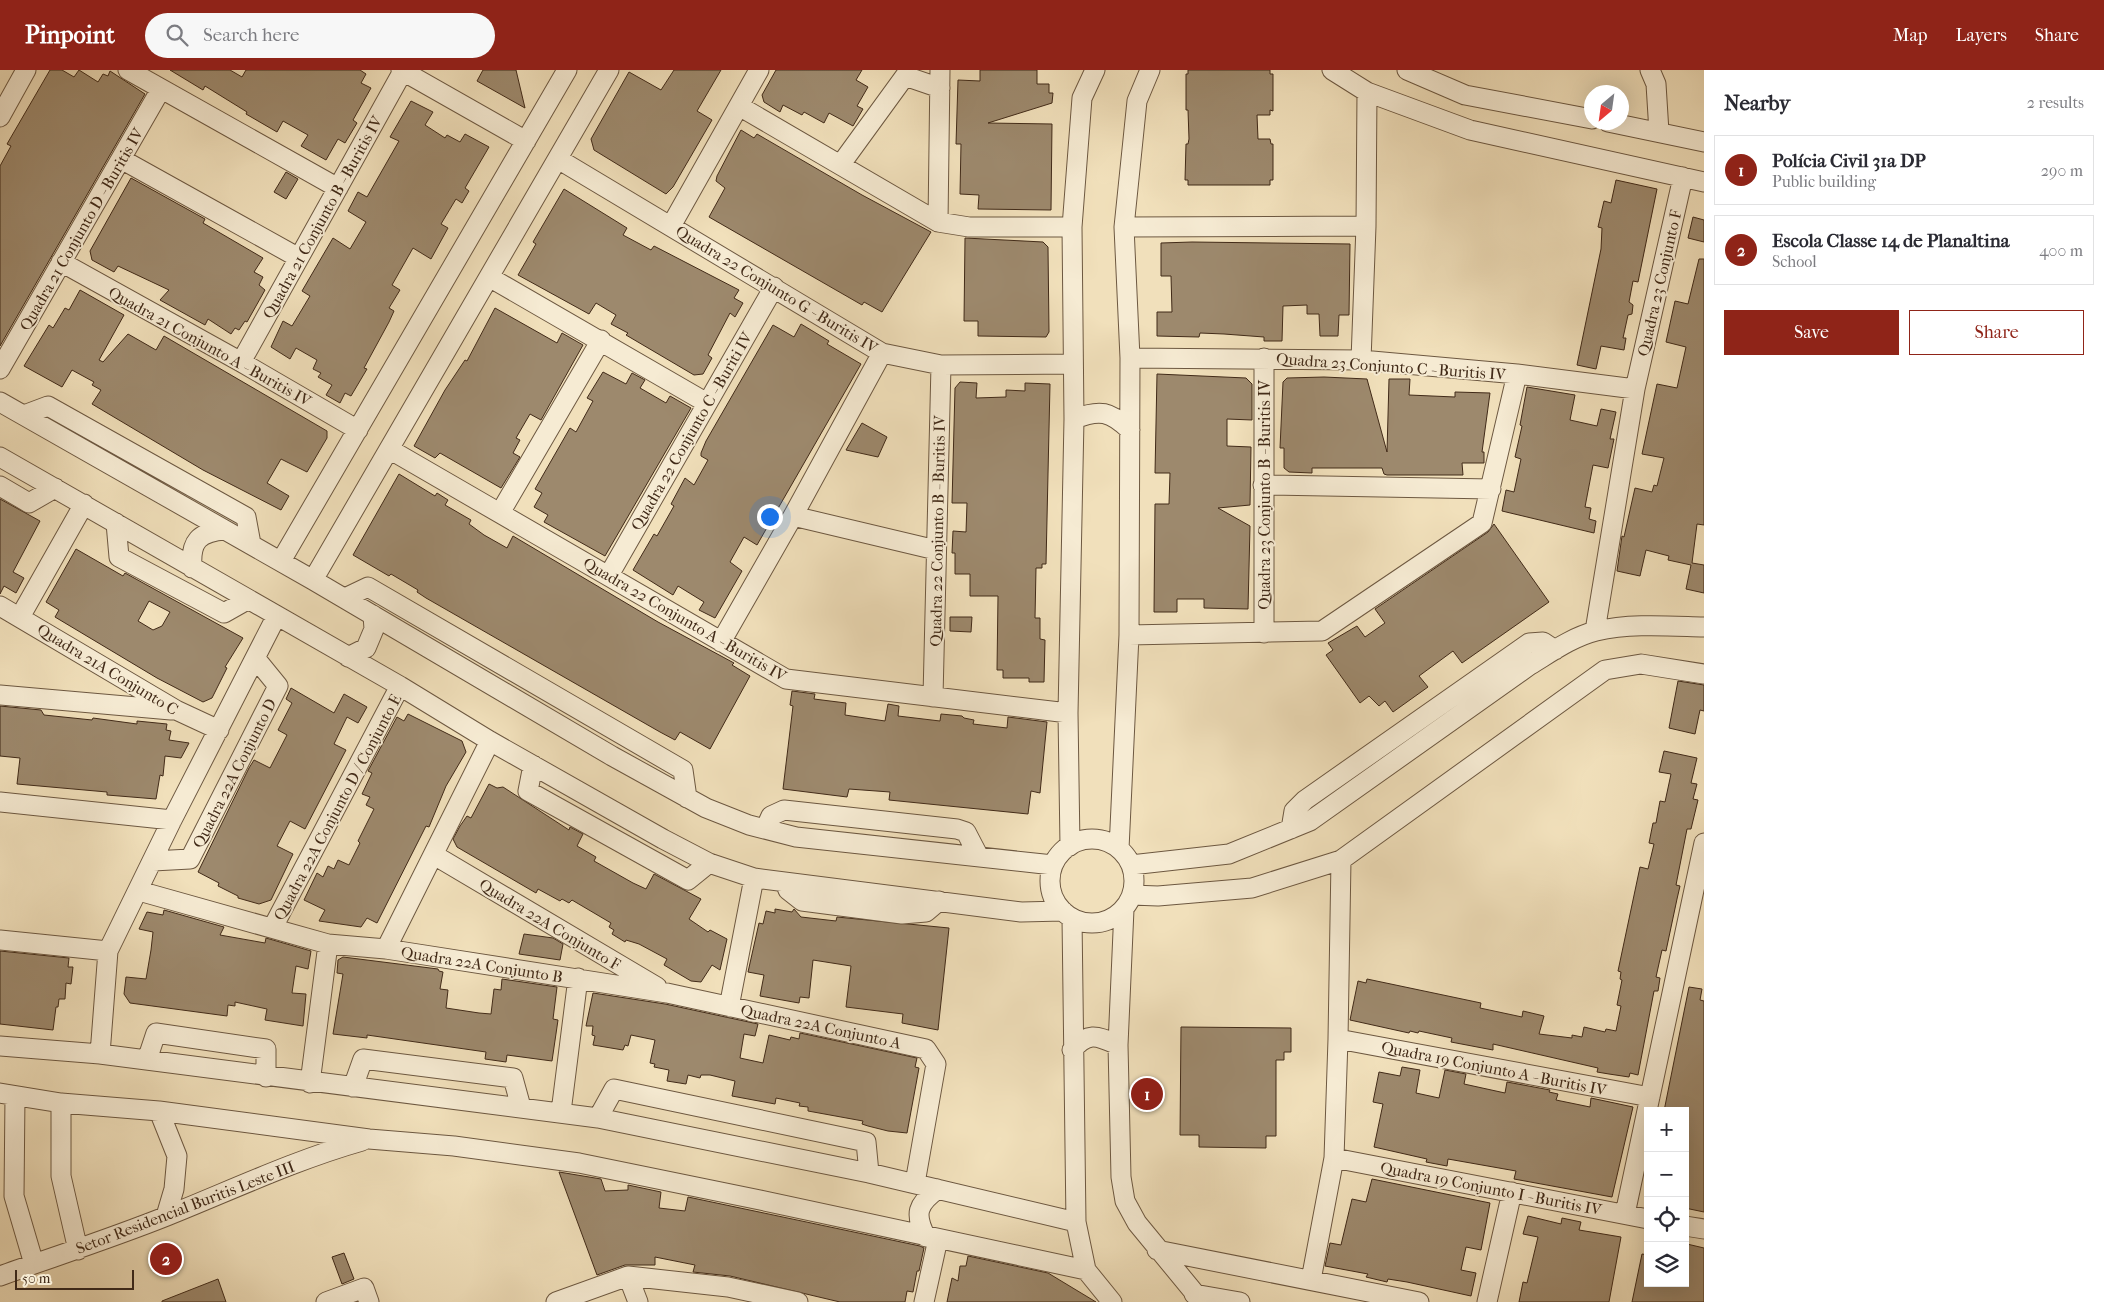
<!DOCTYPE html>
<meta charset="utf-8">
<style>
:root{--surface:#fff;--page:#f7f7f7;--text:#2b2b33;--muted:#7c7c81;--line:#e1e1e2;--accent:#8f2418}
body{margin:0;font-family:"IM FELL French Canon",serif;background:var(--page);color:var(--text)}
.controls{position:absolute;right:15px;bottom:15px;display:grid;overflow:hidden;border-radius:0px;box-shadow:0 5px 20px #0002}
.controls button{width:45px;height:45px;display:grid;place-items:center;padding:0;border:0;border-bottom:1px solid var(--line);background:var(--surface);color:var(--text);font:25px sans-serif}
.compass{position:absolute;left:1584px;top:15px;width:45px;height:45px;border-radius:50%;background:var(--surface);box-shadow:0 5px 20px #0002;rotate:209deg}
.scale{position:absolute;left:15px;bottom:12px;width:119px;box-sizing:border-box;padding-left:5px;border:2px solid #412a18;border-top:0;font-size:14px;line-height:18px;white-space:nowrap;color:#412a18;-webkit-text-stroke:4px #f6ebd3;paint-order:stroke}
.you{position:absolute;left:769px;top:446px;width:18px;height:18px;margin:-12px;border:4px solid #fff;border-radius:50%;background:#1a73e8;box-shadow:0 0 0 8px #1a73e833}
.badge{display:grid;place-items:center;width:32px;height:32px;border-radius:50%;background:var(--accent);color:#fff;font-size:16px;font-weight:700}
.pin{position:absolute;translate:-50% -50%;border:2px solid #fff;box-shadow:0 1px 5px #0006}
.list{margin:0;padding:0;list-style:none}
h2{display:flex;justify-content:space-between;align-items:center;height:65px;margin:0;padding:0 20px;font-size:21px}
h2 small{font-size:16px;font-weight:400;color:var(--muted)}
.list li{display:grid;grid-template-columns:32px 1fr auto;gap:15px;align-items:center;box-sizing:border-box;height:70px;margin:0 10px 10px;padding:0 10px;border:1px solid var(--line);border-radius:0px}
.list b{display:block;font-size:19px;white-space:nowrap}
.list p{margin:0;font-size:16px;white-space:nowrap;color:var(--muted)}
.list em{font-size:16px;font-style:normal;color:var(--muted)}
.actions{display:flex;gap:10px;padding:15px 20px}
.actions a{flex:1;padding:11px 0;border:1px solid var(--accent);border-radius:0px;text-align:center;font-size:18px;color:var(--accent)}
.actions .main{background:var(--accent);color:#fff}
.icon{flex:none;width:28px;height:28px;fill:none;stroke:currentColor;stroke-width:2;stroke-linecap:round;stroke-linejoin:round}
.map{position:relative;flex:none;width:1704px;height:1232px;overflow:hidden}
header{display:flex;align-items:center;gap:30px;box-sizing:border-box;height:70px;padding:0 25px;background:var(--accent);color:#fff}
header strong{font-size:24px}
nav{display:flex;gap:28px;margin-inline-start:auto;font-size:18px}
.search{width:350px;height:45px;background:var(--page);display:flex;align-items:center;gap:12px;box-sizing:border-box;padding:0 18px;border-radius:28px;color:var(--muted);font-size:19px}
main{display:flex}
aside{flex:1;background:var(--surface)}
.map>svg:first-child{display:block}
.building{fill:#9d896d;stroke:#412a18;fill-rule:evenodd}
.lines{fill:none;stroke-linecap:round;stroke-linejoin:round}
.minor-casing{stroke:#6d5841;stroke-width:21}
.minor{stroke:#f6ebd3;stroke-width:19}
.labels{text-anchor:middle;stroke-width:4;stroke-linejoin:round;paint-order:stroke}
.street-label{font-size:16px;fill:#412a18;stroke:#f6ebd3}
</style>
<header>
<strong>Pinpoint</strong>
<div class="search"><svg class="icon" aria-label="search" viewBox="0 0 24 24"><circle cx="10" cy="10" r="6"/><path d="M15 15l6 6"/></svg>Search here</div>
<nav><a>Map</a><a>Layers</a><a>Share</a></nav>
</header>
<main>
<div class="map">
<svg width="1704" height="1232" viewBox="0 0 1704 1232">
<rect width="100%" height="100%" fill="#f1e0bb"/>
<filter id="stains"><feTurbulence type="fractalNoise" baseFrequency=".004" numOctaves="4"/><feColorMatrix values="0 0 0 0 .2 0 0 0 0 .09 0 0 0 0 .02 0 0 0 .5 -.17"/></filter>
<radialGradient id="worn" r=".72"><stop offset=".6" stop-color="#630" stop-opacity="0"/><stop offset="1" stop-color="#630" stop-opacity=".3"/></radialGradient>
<path class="building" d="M50 0H62L74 7 79 0 98 12 103 4 108 6 110 1 145 24 0 276V96L11 76 7 74Z
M170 0H230L242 7 246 0H360L366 4 361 13 371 18 353 50 357 53 345 73 338 69 326 90 301 76 308 65 283 51 277 62 246 44 247 42 205 16 203 20Z
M483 0H516L525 38 477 11Z
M674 0H721L697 41 712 50 673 117 666 124 594 80 591 69 629 2 661 20Z
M776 0H862L856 10 868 17 857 36 863 39 853 56 829 43 824 53 804 42 802 45 783 35 780 42 764 32 762 25Z
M980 0H1037V14H1049V23H1053L1052 33 988 53 1052 54 1051 140 978 139 979 125 960 124 961 74H956L958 10 980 11Z
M1188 0H1270V4H1273V41L1270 40V45H1257L1258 69H1270L1271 74H1273V110H1270V115H1188V110H1185L1186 74H1188L1189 69 1188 40H1186V4H1188Z
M411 31 433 42 425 55 445 68 447 65 460 72 465 64 489 77 465 118 469 121 462 133 456 129 441 154 448 158 431 189 413 178 392 215 400 220 389 238 394 241 389 252 364 298 367 299 351 326 345 323 340 333 326 325 332 315 318 307 321 303 313 299 317 290 296 278 290 289 271 277 283 251 292 256 310 226 302 221 333 168 350 179 366 152 348 141 358 122 367 127 399 71 390 67Z
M741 60 754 68 757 64 862 125 931 162 882 242 864 232 862 235 709 147 725 118 716 111 717 106Z
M286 102 298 109 286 129 274 122Z
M131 108 205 149 203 153 263 188 254 202 263 207 259 215 265 220 247 252 245 251 239 260 235 258 231 264 208 249 205 255 160 230 169 220 118 196 114 202 92 190 90 181Z
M1616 110 1657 119 1638 212 1633 211 1629 232 1633 235 1632 244 1628 245 1623 268H1626L1624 280 1601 276 1596 299 1577 295 1601 179 1602 158 1598 157 1604 131 1611 133Z
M564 119 627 158 623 165 651 180 654 176 739 220 734 228 743 233 735 247 730 243 708 285 712 288 703 304 694 305 626 265 628 263 611 254 616 245 596 233 589 244 518 205 536 174 533 172Z
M1693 147 1704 150V172L1688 168Z
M965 168 1043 172 1048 177 1049 262 1046 267 978 266V251H964Z
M1192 172 1350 174 1349 245H1339L1338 266H1320L1319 244H1307V235L1283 236 1282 271H1264V267L1224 264 1200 263 1199 267 1157 266V242H1172L1171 206H1161V173Z
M1699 189H1704V455L1697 454 1692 493 1704 495V523L1686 519 1691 495 1668 490 1669 486 1646 480 1640 506 1617 501 1622 466 1624 467 1635 418 1652 422 1654 415 1657 416 1664 388 1642 384 1657 314 1677 318 1686 277 1666 272 1675 231 1688 234Z
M80 220 124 245 99 290 103 292 128 264 156 280 164 266 327 361V368L307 402 281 389 267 413 289 426 281 440 203 400 92 334 101 320 92 315 94 312 72 300 62 317 24 296 49 255 53 258 65 238 69 240Z
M495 238 557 273 562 263 583 275 541 350 530 344 516 368 520 370 513 383 520 387 501 418 440 383 435 388 414 376 445 320 465 290 467 291Z
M801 254 829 271 827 274 861 294 757 475 744 467 730 492 742 501 715 548 699 540 704 532 678 516 673 525 633 500 654 464 657 466 674 436 671 434 685 408 694 415 708 390 701 386V383L706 371 773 255 794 267Z
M603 302 626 314 632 303 645 310 640 318 666 333 670 326 691 338 605 486 544 452 548 445 534 437 542 423 535 419 570 358 576 362 593 331 587 328Z
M1157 304 1246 308 1252 314V350L1227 349V376L1251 377 1250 435 1218 438 1250 456 1248 539 1204 538V529H1177V542H1154L1155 434H1169L1170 403H1155Z
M1324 307 1367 309 1387 382 1389 309H1410L1409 325 1455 327V322L1490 323 1482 382H1484V393H1462L1463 405H1387L1384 404 1382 398H1312V403L1289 402 1284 398V378H1280L1283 312 1287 308Z
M960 312 977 313 976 328 1006 327V320L1025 321V313L1050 314 1046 494H1042V498H1036L1035 548H1040V569L1045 570 1044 612H1029V608H1003V600H997L998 526H970V504H955V483H952L953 461 966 462 967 433H952L955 318Z
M1527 317 1575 325 1570 350 1597 356 1601 339 1616 342 1610 369H1614L1608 398 1593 395 1585 437 1591 438 1589 449 1596 451 1594 463 1502 441 1506 420 1514 422 1521 389 1515 387 1522 356 1520 355Z
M862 353 887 367 878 387 846 380Z
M399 404 435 426 437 423 448 430 445 435 471 450 469 454 484 465 507 478 513 466 658 552 734 593 732 595 750 606 710 679 680 662 675 670 660 662 426 528 417 522 418 520 391 504 389 506 353 485Z
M0 429 40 451 13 502 24 508 16 523 4 516 0 524Z
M1494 454 1549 532 1462 593 1453 581 1419 606 1428 617 1393 642 1385 631 1379 636 1369 626 1360 633 1326 585 1333 580 1328 573 1357 556 1365 567 1385 553 1375 539 1488 462Z
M76 479 123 506 125 503 243 568 225 597 227 598 212 628 203 632 157 608 55 547 59 540 46 532ZM149 531 170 542 162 556 153 560 138 551Z
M950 547H972L971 562 950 561Z
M1678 611 1704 615V641L1700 640 1695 664 1669 658Z
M291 618 334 643 344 624 367 637 358 653 347 647 334 674 346 680 305 759 290 751 277 776 293 784 271 830 259 834 238 828V826L218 816 219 813 198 802 249 698 254 690 270 698 287 665 278 660 292 633 286 629Z
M792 621 815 624 814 629 846 633 845 645 885 651 888 634 899 636 898 646 940 651 941 644 962 646 964 648 974 650 973 654 1007 658 1008 647 1047 652 1040 723 1031 721 1028 744 889 730 890 722 849 719 847 727 783 719 793 636 790 635Z
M0 636 41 640 44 645 92 650 93 648 137 654V651L167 654 166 660 171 661 169 670 189 673 181 688 165 686 163 706 160 705 156 729 107 725V722L17 714 20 688 0 686Z
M408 644 462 671 466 682 446 716 429 757 426 756 377 853 367 848 361 857 319 851 325 840 304 830 317 803 323 807 328 796 334 799 338 790 349 795 360 773 358 771 374 739 366 735 370 727 362 724 372 703 368 701 397 647 404 651Z
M1664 681 1697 688 1691 713 1697 714 1693 729 1698 730 1691 759H1687L1676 815 1680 816 1677 829 1666 881 1662 880 1656 907 1660 908 1658 921H1654L1638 1005 1630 1003 1629 1007 1609 1004 1597 1002 1598 998 1493 974V980L1451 972 1452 968 1419 961 1418 963 1410 961 1409 963 1350 950 1358 911 1366 913 1367 909 1481 933 1480 938 1522 947 1523 941 1544 946 1539 964 1572 968V965L1582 967 1584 957 1605 962 1606 959 1616 961 1621 936 1617 935 1622 910 1620 909 1621 902 1618 901 1640 797 1648 799 1654 774 1649 773 1653 753H1656L1660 731 1665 732 1671 704 1659 702Z
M489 714 497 718 503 717 569 760 570 757 583 764 577 776 596 787 594 791 633 813 646 819 654 804 701 829 689 849 708 862 710 860 727 869 720 900 712 895 701 912 691 911 664 895 667 889 639 874 626 870 625 872 612 864 614 860 609 857 611 853 572 830 569 833 562 829 560 831 538 819 536 823 457 777 453 769 460 756 467 746 471 748Z
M775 839 792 842 794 839 801 847 836 851 837 847 949 858 938 960 902 953 903 944 846 937 851 896 813 890 809 928 800 927 799 933 760 926 764 905 748 902 759 853 763 854 766 841 775 843Z
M164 840 224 857 220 865 265 873 266 868 311 881 308 899 296 896 292 923 306 924 303 956 265 950 267 939 235 932V936L228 935 227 946 130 933 124 924 126 907 146 909 151 880 153 862 139 859 147 842 163 845Z
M524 864 553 868 563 874 560 890 519 884Z
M0 881 69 888 68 897H73L71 914 66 913 65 929H59L58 937H56L53 960 0 954Z
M343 887 438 899 439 901 443 902 440 919 448 920 446 938 479 943 491 944 494 919 501 920 502 909 557 917 553 949 558 950 552 991 507 985 506 992 485 989 486 982 367 965V968L333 964 343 904 337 903 338 890Z
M1689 917 1702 919 1700 930 1704 931V1142L1685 1138V1041H1664Z
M593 923 665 934 758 954 755 966 744 964 740 988 763 993 769 965 790 970 791 967 799 969 800 963 917 988 915 997 919 998 907 1063 888 1061 868 1056 862 1054 863 1051 808 1041V1037L799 1036 800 1033 776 1028 775 1034 732 1026 735 1011 710 1005H701L700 1008 688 1005 686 1014 667 1011 669 1000 654 997 655 994 650 993 655 970 631 965 628 976 625 975 623 980 593 975 595 966 592 965 593 956H586Z
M1181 957 1291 958V982H1284V990H1276V1066H1266V1078L1199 1077V1065H1180Z
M1402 997 1420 1000 1416 1023 1439 1028 1445 1000 1466 1004 1464 1014 1505 1023 1507 1012 1550 1020 1549 1022 1558 1024 1556 1030 1590 1037 1591 1028 1633 1037 1612 1127 1514 1109 1516 1101 1448 1089 1447 1096 1426 1092 1427 1089 1374 1077 1383 1034 1373 1032 1379 1002 1400 1006Z
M559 1102 601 1109 605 1121 628 1120V1115L661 1122 659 1138 685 1141 688 1127 920 1176 924 1178 919 1201H917L913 1222 907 1221 905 1232H840L730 1206 693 1202 695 1195 655 1187V1195H625L597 1205Z
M1372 1109 1490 1133 1481 1180 1466 1177 1461 1200 1476 1203 1471 1226 1407 1212 1388 1209 1387 1212 1366 1207 1368 1204 1325 1196 1330 1173 1341 1175 1352 1129 1366 1132Z
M1528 1146 1561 1154 1562 1148 1581 1152 1579 1160 1621 1167 1609 1232H1519L1523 1212 1527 1213 1538 1167 1523 1164Z
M1687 1174 1704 1178V1232H1632L1642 1184 1648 1185V1213H1685Z
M344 1183 354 1209 342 1214 332 1187Z
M968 1186 1048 1203 1096 1232H947L952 1208 958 1211 960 1196H966Z
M218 1209 226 1232H162V1231Z"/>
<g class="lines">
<g class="minor-casing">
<path id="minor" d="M128 0 338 118
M401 0 526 71
M1332 0 1367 22 1470 60 1704 112
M1407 0 1465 25 1592 49
M1650 0 1656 14 1659 62
M739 36 938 152 969 157H1072
M0 47 26 0
M1608 52 1704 72
M121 89 299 188
M558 89 882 283 941 295 1073 294
M841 94 905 6 940 18
M938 152 940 0
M671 156 759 0
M1124 157 1366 156
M61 192 241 292 358 360
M489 207 707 333
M1130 288 1361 290 1517 304 1635 319
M1361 290 1366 156 1367 22
M241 292 403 1
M0 299 161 19
M0 332 313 510 612 686 706 738 749 755 796 767 1053 795
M24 345 48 336 246 447 251 474
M1074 349C1100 339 1110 341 1130 360
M389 379 786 609 1068 643
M0 387 400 616 490 671 663 769 709 793 754 808 1021 842 1063 841
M1263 415 1491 419
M0 416 29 433 55 418
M500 443 601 270
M793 446 936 480
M116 453 119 487 224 543 247 530
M281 491 567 0
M192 498C190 471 199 462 225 460
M609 505 774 217
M313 510 609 0
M345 528 368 517 683 700 687 728
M0 536 176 640 219 660
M20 547 84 434
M1595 561 1635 319 1683 107
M1264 563V288
M1129 565 1322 561 1482 453 1517 304
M721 572 793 446 882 283
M348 587 366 578 374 559 373 545
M0 625 171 640
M933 627 941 295
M533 695 528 721 688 810 709 793
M0 732 172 750
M765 759 771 746 784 740 957 759 966 762 979 787
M1291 759 1294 741 1305 730 1529 573 1543 572 1555 580
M1050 811a42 42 0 1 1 84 0a42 42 0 1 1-84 0Z
M1070 776 1068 643 1074 349 1072 157 1082 28 1095 0
M1119 779 1129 565 1130 288 1124 157 1137 31 1150 0
M434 785 657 917
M153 791 190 789 278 616 256 589
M1131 795 1229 784 1310 751 1530 595C1550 583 1572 567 1596 561 1631 553 1668 556 1704 557
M785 812 788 820 802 831 902 844 926 842 939 831
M139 821 328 874 386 879 667 923 926 979 936 994 915 1113
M1132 825 1158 826 1252 818 1341 790 1605 600 1641 594 1704 604
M1124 839 1118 975 1121 1107 1125 1131 1137 1153 1202 1232
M1072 848 1076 1152 1086 1200 1112 1232
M273 857 400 616
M0 870 108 881
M386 879 490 671
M729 937 754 808
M1338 969 1650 1027
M0 976 100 984 598 1048 869 1103 1076 1152
M1072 980C1089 961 1097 966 1118 975
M100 984 108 881 172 750 276 547
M147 990 156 963 266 979V1007
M310 1013 328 874
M353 1017 363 989 513 1008 521 1037
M0 1023 61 1033 159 1041 369 1069 454 1076 579 1093 760 1130 1086 1200
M15 1026 14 1126 34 1194
M61 1033V1106L78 1180
M159 1041 177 1086 174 1119 166 1146
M561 1042 578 908
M598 1048 614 1019 866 1072 869 1103
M1334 1088 1648 1149
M1625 1144 1704 773
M1685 1156 1704 1159
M926 1167C914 1144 917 1134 938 1119
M1157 1180 1419 1232
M0 1206C56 1186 112 1168 167 1146 232 1120 295 1090 362 1071
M628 1206 638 1232
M1311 1210 1334 1088 1338 969 1341 790
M1194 1224 1240 1232
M326 1232 364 1218 369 1232
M556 1232 628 1206 728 1217 798 1232
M924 1232 938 1169
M1487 1232 1512 1122"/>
</g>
<use href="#minor" class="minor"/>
</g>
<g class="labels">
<g class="street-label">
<text transform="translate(322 147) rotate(-61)" y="6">Quadra 21 Conjunto B - Buritis IV</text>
<text transform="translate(81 159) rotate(-60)" y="6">Quadra 21 Conjunto D - Buritis IV</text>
<text transform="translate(1659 213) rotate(-77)" y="6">Quadra 23 Conjunto F</text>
<text transform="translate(777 219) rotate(31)" y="6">Quadra 22 Conjunto G - Buritis IV</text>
<text transform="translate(210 276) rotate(29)" y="6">Quadra 21 Conjunto A - Buritis IV</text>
<text transform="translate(1391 296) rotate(4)" y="6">Quadra 23 Conjunto C - Buritis IV</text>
<text transform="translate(691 361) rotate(-60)" y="6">Quadra 22 Conjunto C - Buriti IV</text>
<text transform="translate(1264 425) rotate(-90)" y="6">Quadra 23 Conjunto B - Buritis IV</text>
<text transform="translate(937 461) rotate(-89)" y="6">Quadra 22 Conjunto B - Buritis IV</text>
<text transform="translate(685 549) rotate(30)" y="6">Quadra 22 Conjunto A - Buritis IV</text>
<text transform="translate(108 599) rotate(31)" y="6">Quadra 21A Conjunto C</text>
<text transform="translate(234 703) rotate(-63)" y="6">Quadra 22A Conjunto D</text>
<text transform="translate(337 737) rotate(-62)" y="6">Quadra 22A Conjunto D / Conjunto E</text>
<text transform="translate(550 854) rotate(31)" y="6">Quadra 22A Conjunto F</text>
<text transform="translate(482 894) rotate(9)" y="6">Quadra 22A Conjunto B</text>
<text transform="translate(821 956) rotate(12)" y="6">Quadra 22A Conjunto A</text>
<text transform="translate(1494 998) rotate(11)" y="6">Quadra 19 Conjunto A - Buritis IV</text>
<text transform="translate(1491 1118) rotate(11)" y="6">Quadra 19 Conjunto I - Buritis IV</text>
<text transform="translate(185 1137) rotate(-21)" y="6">Setor Residencial Buritis Leste III</text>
</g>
</g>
<rect width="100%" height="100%" filter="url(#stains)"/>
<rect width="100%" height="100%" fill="url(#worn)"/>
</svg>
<div class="controls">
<button>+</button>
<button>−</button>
<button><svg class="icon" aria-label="locate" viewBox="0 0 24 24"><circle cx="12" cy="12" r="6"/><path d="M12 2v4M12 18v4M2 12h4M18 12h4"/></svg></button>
<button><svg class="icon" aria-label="layers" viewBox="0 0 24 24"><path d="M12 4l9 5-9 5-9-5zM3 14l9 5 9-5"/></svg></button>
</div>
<svg class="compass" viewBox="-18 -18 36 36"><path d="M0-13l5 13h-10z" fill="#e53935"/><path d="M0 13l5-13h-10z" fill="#7c7c81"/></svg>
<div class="scale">50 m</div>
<div class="you"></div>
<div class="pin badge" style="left:1147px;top:1024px">1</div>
<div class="pin badge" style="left:166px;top:1189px">2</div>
</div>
<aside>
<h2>Nearby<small>2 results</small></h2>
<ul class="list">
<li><span class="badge">1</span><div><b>Polícia Civil 31a DP</b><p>Public building</p></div><em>290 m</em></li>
<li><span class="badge">2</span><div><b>Escola Classe 14 de Planaltina</b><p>School</p></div><em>400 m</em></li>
</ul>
<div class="actions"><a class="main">Save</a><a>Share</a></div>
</aside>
</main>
